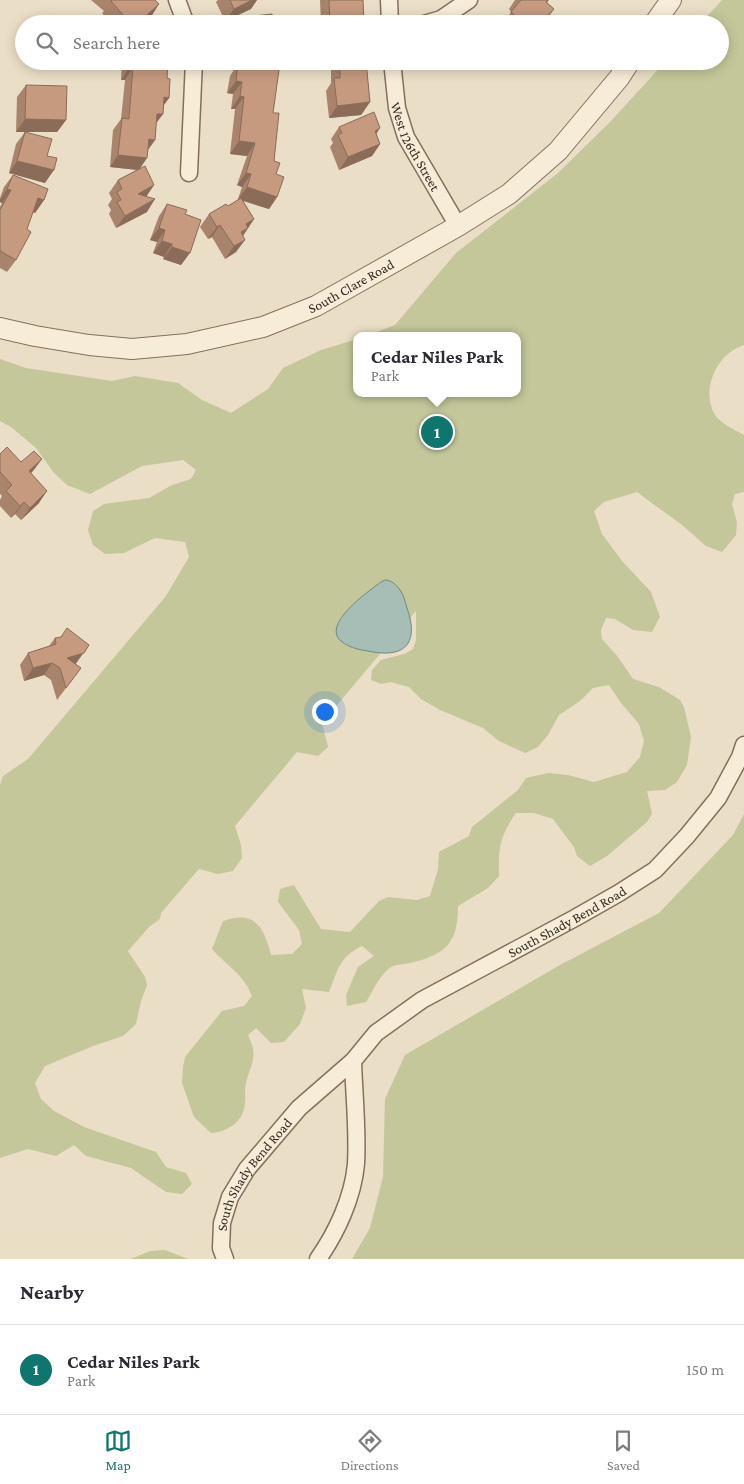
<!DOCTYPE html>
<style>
:root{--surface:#fff;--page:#f7f7f7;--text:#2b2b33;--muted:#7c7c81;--line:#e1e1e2;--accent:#0f766e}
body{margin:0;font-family:"Crimson Pro",serif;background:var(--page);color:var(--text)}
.you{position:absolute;left:324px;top:711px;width:18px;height:18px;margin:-12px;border:4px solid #fff;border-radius:50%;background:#1a73e8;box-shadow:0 0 0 8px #1a73e833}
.badge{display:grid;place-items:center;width:32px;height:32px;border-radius:50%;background:var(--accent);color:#fff;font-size:16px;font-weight:700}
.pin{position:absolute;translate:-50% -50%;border:2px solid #fff;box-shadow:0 1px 5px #0006}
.popup{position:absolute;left:353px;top:332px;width:168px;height:65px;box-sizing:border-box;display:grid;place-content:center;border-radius:10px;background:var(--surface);filter:drop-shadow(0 1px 4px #0005);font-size:16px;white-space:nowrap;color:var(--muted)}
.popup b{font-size:19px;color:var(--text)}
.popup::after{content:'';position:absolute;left:50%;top:100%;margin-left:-10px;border:10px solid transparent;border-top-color:var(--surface)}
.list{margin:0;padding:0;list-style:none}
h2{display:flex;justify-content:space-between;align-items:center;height:65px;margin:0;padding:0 20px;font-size:21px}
h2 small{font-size:16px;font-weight:400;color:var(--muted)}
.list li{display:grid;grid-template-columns:32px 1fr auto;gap:15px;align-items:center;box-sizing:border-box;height:90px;padding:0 20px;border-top:1px solid var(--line)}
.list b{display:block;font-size:19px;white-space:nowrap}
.list p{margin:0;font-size:16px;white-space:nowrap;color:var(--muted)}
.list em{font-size:16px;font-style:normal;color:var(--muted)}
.icon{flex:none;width:28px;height:28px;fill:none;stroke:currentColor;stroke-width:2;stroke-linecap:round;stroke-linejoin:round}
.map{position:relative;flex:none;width:744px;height:1259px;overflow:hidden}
.search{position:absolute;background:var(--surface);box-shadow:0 2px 12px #0003;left:15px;right:15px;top:15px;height:55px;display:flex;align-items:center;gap:12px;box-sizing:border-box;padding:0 18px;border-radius:28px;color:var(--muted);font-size:19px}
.sheet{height:155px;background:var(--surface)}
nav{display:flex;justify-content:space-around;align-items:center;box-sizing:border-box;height:70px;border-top:1px solid var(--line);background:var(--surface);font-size:14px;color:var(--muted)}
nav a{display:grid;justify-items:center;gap:2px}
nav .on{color:var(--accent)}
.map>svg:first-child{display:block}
.green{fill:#c3c79a}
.water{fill:#a7beb6;stroke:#6e8b83}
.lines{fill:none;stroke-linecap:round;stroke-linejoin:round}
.minor-casing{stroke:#84705d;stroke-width:19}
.tertiary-casing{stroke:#84705d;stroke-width:22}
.minor{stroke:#f6ecd8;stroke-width:16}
.tertiary{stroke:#f6ecd8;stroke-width:20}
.wall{fill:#a9846d}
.shaded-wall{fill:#8a6c59}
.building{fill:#c59a7f;stroke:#8a6c59}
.labels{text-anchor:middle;stroke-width:4;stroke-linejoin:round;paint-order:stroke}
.street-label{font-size:14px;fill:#352920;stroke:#f2e9d5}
</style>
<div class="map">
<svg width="744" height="1259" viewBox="0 0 744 1259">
<rect width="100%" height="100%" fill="#eadec6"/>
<path class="green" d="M722 0H744V345C717 353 700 390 715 415 720 423 735 430 744 435V492L735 494 732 504 737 522 736 535 722 552 706 546 682 525 637 492 604 502 594 511 602 534 622 561 651 592 660 617 652 632 633 630 615 619 606 618 601 630 602 639 618 657 633 679 659 687 680 700 684 707 691 737 687 765 677 782 665 790 647 791 652 814 647 822 607 856 590 866 577 856 574 847 553 819 534 813H516C500 836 498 848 499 876L488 888 458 906C458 941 447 954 414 962 407 964 397 964 391 967 380 974 373 991 366 1002L347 1006 346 995 358 967 374 956 362 946C339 957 338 970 329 992L302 989 306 1008 300 1024 284 1042 271 1043 256 1028 248 1035C259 1059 251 1061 246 1083 244 1090 246 1096 245 1103 244 1121 228 1132 211 1133L194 1117 182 1083 183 1067 185 1057 222 1011 244 1006 252 996C243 973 228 967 212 949L223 921C255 910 264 927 271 955L292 954 302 944 299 930 278 902 280 889 294 885 321 929 350 932 379 901 388 897 417 900 430 896 438 869 439 852 469 836 472 827 518 790 526 778 548 773 568 775 594 782 627 772 640 757 644 741 639 724 621 703 609 685 593 688 580 701 559 715 548 735 538 747 525 753 499 741 483 728 440 710 421 699 409 687 390 682 381 684 371 680 372 670 381 660 404 654 413 649 416 640V611L322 723 328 747 318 756 297 752 235 826 241 845 242 858 233 871 218 874 199 869 161 913 160 919 149 927 128 951 145 977 147 985 141 1001 136 1024 123 1036 93 1046 45 1066 35 1083 41 1099 54 1111 84 1127 156 1152 166 1167 186 1173 192 1184 182 1194 166 1192 131 1168 86 1156 74 1145 56 1156 28 1149 0 1158V785L3 776 28 759 166 596 189 557 185 542 155 538 124 553 105 554 93 545 88 530 93 511 104 504 149 498 172 485 191 479 196 470 183 460 142 466 90 494 67 485 54 473 36 448 11 427 0 421V359L26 368 112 381 135 376 178 383 202 400 231 413 268 389 283 368 321 350 357 339V393H517V336H366L395 325 456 253 558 173 610 122 666 61H720V24H700Z
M744 814V1259H352L370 1228 383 1177 385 1099 405 1055 560 965 659 913 733 835Z
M165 1250 188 1259H131L150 1251Z"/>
<path class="water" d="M385 580C391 580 397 585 400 590 404 595 405 602 407 608 418 639 409 658 373 652 363 650 350 649 341 641 321 624 369 591 381 582Z"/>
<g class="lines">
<g class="minor-casing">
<g id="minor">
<path d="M177 0 186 24"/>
<path d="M389 0 390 24"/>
<path d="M424 24 441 19 469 0"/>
<path id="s1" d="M392 61 397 108 406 137 458 226"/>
<path d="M189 173 194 61"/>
<path id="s2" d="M225 1259 221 1248 222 1223 230 1197 247 1169 299 1108 353 1061 376 1033 422 1000 575 918 619 893 655 870 687 836 718 798 740 757 744 745"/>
<path d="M318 1259C337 1232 353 1197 356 1164 358 1130 354 1095 353 1061"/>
</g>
</g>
<g class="tertiary-casing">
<g id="tertiary">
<path d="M654 24 671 0"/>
<path id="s3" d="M0 328 35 336 89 345 132 349 187 344 263 327 316 306 458 226 509 194 558 151 619 78 630 61"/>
</g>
</g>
<use href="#minor" class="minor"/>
<use href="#tertiary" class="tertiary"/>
</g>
<path class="wall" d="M91 0H155L151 17 143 24H111L102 13 104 11Z
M218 0H257L251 9 225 21 216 2Z
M320 0H363L364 24H321Z
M515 0H549L547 3 554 9 547 19 546 24H503L511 12 509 9Z
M237 18 273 24H233Z
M122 61H168L167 78 169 98 164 105 163 114 156 123 155 140 148 150 140 169 154 185 146 196 147 212 116 228 109 214 111 210 108 205 112 199 109 193 118 180 137 170 110 167 113 130 121 119 125 80H121Z
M232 61H268L243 64 273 113 274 161 276 174 277 197 269 209 243 201 254 219 243 236 236 252 225 259 212 237 208 239 200 227 209 214 228 206 239 199H238L242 187 237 185 247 156 230 154 235 109H231L233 94 227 93 230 76 237 65 233 66Z
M326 61H366L370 102 361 115 329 118 326 91 331 83V64H326Z
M26 85 66 120 57 132H16L17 97Z
M339 127 376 134 380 144 372 156 339 170 330 147 333 143 331 139Z
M25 132 47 156 45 183 9 173 16 144Z
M13 175 44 200 35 213 33 212 16 260 7 272 0 268V207L2 203 0 202V198L4 187Z
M167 204 185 214 181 265 163 259 164 257 153 253 157 242 150 240 159 216Z
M0 454 21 462 42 459 31 473 39 503 21 520 15 514 11 518 0 506V500L2 496 0 494Z
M55 638 76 664 81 668 57 700 51 680 44 675 24 681 20 665 28 653 49 646Z"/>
<path class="shaded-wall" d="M252 0H257L251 9 225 21 234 9Z
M159 4 151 17 143 24H137Z
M236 61H268L233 66Z
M328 61H332L331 64H326Z
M130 67H133L125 80H121Z
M236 81 242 82 233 94 227 93Z
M240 96 244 97 235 109H231Z
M164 97 169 98 160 110Z
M370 102 361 115 329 118 337 106Z
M157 114H163L154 126Z
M25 119 66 120 57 132H16Z
M380 128 372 141 375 131Z
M149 139 155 140 146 152Z
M239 141 255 143 247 156 230 154Z
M380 144 372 156 339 170 348 157Z
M118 155 147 158 139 170 110 167Z
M17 161 54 170 45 183 9 173Z
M246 173 251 174 242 187 237 185Z
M154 185 146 197 138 194Z
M247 187 277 197 269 209 238 199Z
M7 189 11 190 2 203 0 202V200Z
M38 198 44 200 35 213 30 211Z
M155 199 147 212 116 228 125 216Z
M254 219 240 240 232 245 246 224Z
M220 225 212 237 208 239 217 227Z
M159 228 165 230 157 242 150 240Z
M245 240 236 252 225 259 234 246Z
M162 241 172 244 164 257 153 253Z
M172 247 190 253 181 265 163 259Z
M42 459 33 471 20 483 29 471Z
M47 491 39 503 21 520 30 508Z
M24 502 15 514 11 518 20 506Z
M89 645 75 665 67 658Z
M52 663 44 675 24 681 33 668Z"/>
<path class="building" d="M112 0H155L159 4 137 24H131L111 1Z
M230 0H252L234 9Z
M329 0H363L364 24H330Z
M521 0H548L546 2 554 9 546 18 549 20 546 24H525L511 12Z
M272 14 273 24H238L237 18Z
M130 61H168L167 78 170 79 169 98 164 97 163 114H157L155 140 149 139 147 158 118 155 122 118 129 119 133 67H130Z
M340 61H366L370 102 337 106 334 78H340Z
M238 64 279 70 273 113H279L274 161 280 163 276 174 284 177 277 197 247 187 251 174 246 173 255 143 239 141 244 97 240 96 242 82 236 81Z
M26 85 67 86 66 120 25 119Z
M374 112 380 128 375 131 380 144 348 157 338 135 342 133 339 127Z
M25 132 52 139 47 156 57 158 54 170 17 161Z
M145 166 154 185 138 194 155 199 125 216 117 202 121 200 117 192 122 189 118 180Z
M13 175 48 189 44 200 38 198 27 229 31 232 16 260 0 251V210L11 190 7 189Z
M241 198 254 219 246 224 248 228 241 232 245 240 234 246 220 225 217 227 209 214 226 204 228 206Z
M167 204 187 210 185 214 201 220 190 253 172 247V244L162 241 165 230 159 228Z
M7 447 21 462 34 451 42 459 29 471 47 491 30 508 24 502 20 506 6 491 12 485 0 472V454Z
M67 628 89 645 84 653 67 658 81 668 66 688 60 668 52 663 33 668 28 653 56 644 55 638 61 637Z"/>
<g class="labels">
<g class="street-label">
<text dy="5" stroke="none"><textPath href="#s1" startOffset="90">West 126th Street</textPath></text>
<text dy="5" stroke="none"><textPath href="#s3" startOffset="364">South Clare Road</textPath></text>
<text dy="5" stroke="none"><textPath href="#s2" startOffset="506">South Shady Bend Road</textPath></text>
<text dy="5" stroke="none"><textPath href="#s2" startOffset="95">South Shady Bend Road</textPath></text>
</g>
</g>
</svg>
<div class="you"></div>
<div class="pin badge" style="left:437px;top:432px">1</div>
<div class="popup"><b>Cedar Niles Park</b>Park</div>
<div class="search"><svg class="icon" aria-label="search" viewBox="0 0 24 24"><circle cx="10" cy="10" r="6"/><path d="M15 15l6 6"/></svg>Search here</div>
</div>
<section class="sheet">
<h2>Nearby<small></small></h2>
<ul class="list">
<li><span class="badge">1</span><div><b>Cedar Niles Park</b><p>Park</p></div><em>150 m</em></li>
</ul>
</section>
<nav>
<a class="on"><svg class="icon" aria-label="map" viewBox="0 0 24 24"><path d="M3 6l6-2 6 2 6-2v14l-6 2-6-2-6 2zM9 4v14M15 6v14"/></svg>Map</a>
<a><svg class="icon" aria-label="directions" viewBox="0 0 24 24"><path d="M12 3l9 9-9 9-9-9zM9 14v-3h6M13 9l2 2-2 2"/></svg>Directions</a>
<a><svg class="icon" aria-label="saved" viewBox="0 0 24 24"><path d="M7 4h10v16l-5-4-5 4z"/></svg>Saved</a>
</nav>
